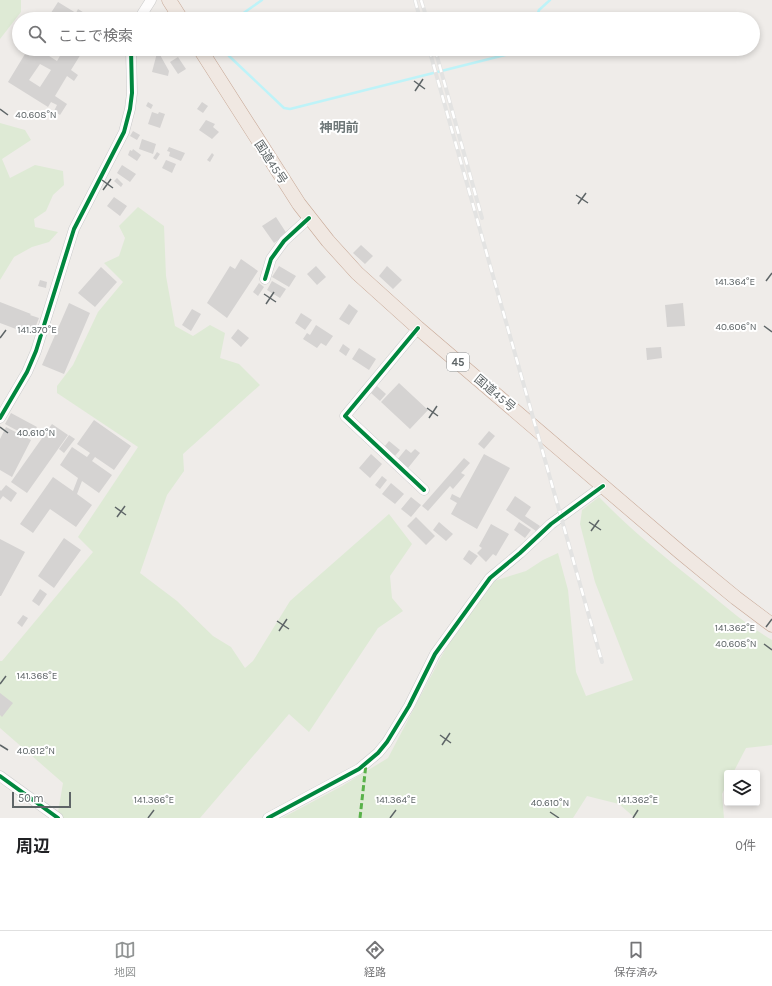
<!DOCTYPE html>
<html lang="ja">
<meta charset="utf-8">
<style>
:root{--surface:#fff;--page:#f6f6f6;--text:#202124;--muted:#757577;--line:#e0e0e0;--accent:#919494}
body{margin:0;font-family:Karla,"Noto Sans JP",sans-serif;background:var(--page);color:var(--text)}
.controls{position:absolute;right:12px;bottom:12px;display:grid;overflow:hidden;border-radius:4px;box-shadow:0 2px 6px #0003}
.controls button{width:36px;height:36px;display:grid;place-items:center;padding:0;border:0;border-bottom:1px solid var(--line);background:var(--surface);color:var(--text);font:20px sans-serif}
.scale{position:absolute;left:12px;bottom:10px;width:59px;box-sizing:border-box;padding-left:4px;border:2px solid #5e6567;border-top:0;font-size:11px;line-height:14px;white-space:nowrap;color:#5e6567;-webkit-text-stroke:3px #fff;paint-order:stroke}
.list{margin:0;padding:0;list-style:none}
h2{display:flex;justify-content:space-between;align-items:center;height:52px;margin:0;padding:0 16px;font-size:17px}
h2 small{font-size:13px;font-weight:400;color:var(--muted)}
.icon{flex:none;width:22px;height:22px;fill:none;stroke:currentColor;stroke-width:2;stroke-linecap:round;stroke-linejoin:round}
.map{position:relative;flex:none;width:772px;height:818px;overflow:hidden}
.search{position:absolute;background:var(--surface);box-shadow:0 2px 6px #0003;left:12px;right:12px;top:12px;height:44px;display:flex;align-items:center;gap:10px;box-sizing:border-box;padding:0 14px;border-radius:22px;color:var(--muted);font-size:15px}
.sheet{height:112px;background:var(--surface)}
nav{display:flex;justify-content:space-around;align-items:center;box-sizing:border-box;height:56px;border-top:1px solid var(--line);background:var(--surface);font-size:11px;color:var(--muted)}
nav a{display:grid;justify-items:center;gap:2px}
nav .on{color:var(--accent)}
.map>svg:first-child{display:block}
.green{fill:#deead5}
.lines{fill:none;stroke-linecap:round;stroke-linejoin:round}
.stream{stroke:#bef3f8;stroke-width:2.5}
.building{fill:#d5d3d2;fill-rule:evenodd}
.minor-casing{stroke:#cacaca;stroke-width:11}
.highway-casing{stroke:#c7a795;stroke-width:15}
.minor{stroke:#fdfcfc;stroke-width:10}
.highway{stroke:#f0e8e2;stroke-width:14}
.rail-casing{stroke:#e3e3e2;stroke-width:4}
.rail{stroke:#fff;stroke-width:2.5;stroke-dasharray:8;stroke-linecap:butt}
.quiet{stroke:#59b14a;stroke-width:3;stroke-dasharray:6 3;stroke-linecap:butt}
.cycleway-casing{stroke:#fff;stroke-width:6}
.cycleway{stroke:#00873e;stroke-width:4}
.ticks{fill:none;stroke:#5e6567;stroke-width:1.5}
.labels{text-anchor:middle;stroke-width:4;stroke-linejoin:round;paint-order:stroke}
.shield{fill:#fff;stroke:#8e9395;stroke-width:1}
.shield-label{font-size:11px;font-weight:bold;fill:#5e6567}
.street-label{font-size:12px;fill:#5e6567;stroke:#fff}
.neighbourhood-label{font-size:13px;font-weight:bold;fill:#6f7879;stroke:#fff}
.ticks-label{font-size:10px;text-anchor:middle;fill:#5e6567;stroke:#fff;stroke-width:4;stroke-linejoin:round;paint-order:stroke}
</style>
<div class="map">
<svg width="772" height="818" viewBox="0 0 772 818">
<rect width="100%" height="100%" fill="#efece9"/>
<path class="green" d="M0 0H21V12L0 39Z
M0 123 25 130 31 140 2 159 10 178 35 165 63 171 64 185 53 195 46 211 34 219 35 227 58 232 49 242 32 247 14 257 0 280Z
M138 207 164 226 166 276 175 326 193 336 210 325 225 333 220 358 239 364 260 385 183 454 184 471 167 495 140 573 177 601 213 636 231 647 245 668 253 661 290 601 389 514 412 544 390 576 392 598 403 611 378 628 309 732 289 714 200 818H57L63 783 0 728V661H2L93 552 78 537 138 447 57 393V386L73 365 98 312 123 282 104 263 119 256 125 238 119 226Z
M599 497C629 528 663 556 697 583 721 603 745 624 772 640V745L746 748 733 773H727V784L722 794 724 818H635L619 804 587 796 573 818H282L342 786 388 758 441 657 481 585 526 571 543 560 558 553 568 590 576 672 586 696 633 680 595 582 580 524 582 510Z"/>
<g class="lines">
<path class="stream" d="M235 19 262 0
M530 19 537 16 539 10 550 0
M224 49 229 56 284 108 290 109 505 55 503 49"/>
</g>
<path class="building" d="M58 2 76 13 78 9 94 19H47Z
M28 49H49L46 54 57 61 64 49H84L71 70 78 75 74 81 67 76 55 96 67 104 60 115 54 111 57 105 51 102 48 107 8 82ZM40 64 51 70 40 87 29 80Z
M157 53H159L169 71 168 76 152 72Z
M178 57 186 69 178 74 170 62Z
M148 102 153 105 151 109 146 106Z
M202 102 208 106 203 113 197 109Z
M152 112 158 114 159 112 165 114 160 128 148 124Z
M206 120 215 124 213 127 219 132 212 139 199 130Z
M133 131 140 135 137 140 130 136Z
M142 139 156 144 153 154 139 149Z
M169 147 185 153 181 161 169 156 170 152 167 151Z
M133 149 141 155 137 161 128 155 130 150 132 151Z
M157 152 160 154 156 160 153 158Z
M212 153 214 155 210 162 207 160Z
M166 160 176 164 172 173 162 168Z
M122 165 136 174 130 182 117 173Z
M117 178 123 184 121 187 114 181Z
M114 197 127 206 120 216 107 206Z
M276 217 287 234 274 243 262 226Z
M361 245 373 256 365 264 353 253Z
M241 259 258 271 227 318 207 303 230 266 235 269Z
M279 266 296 276 289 287 272 277Z
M316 266 326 277 317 285 307 274Z
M387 266 402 280 393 289 379 276Z
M101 267 117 282 95 307 78 293Z
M40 280 47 282 46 288 38 286Z
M272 281 286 289 280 298 267 290Z
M259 283 264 287 258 296 253 292Z
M0 302 31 314 30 315 39 318 33 333 25 330 24 332 0 323Z
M69 303 90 313 64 374 42 365Z
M683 303 685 326 667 327 665 305Z
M349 304 358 311 349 325 339 319Z
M192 309 201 314 191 331 182 325Z
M301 313 312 320 305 330 295 323Z
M316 325 333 336 326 346 321 343 317 348 303 339 307 333 310 335Z
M238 329 249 338 241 347 231 338Z
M343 344 350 349 346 356 339 351Z
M661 347 662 358 647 360 646 348Z
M359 348 376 359 369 370 352 359Z
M399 383 428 410 410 429 381 402Z
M377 386 386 394 380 401 371 393Z
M11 413 37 427 31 438 5 424Z
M94 420 131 446 114 470 95 457 92 461 112 475 99 493 82 481 77 494 92 505 76 527 50 509 33 533 20 524 53 477 73 491 78 478 60 465 72 447 87 457 90 453 77 444Z
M52 424 68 435 27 493 11 482Z
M6 427 31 440 12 477 0 470V439Z
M489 431 495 436 484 449 478 444Z
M69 435 75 439 64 453 59 449Z
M389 441 400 450 394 457 384 447Z
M406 449 411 453 415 449 420 453 408 468 397 460Z
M371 454 382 464 370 478 359 468Z
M484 454 510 468 477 529 451 514 457 503 450 499 452 494 460 498Z
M464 458 470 463 461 473 465 475 453 489 450 486 428 511 422 506Z
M382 476 387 480 380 489 375 485Z
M391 483 404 494 395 504 382 494Z
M6 485 17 493 11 502 3 496 0 500V490L1 491Z
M515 496 531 507 525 516 540 526 536 531 506 510Z
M411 497 421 505 411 517 401 509Z
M416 517 435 536 426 545 407 526Z
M439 522 453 534 446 541 433 530Z
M519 522 531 530 525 538 514 530Z
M491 524 509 534 496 556 493 554 486 562 477 553 482 548 479 546Z
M64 538 81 550 54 588 38 576Z
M0 539 25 552 1 596H0Z
M469 550 478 556 471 565 463 559Z
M40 589 47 594 39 606 32 601Z
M23 615 28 618 22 627 17 623Z
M0 693 13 703 2 717 0 715Z"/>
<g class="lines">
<g class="minor-casing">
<path id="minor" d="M139 19 151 0
M265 279 271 259 284 241 309 218
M418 328 345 416 424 490
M0 418 27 372 36 351 74 229 124 132 130 109 132 93 131 49
M0 776 58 818
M268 818 359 769 378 753 387 742 409 706 435 654 490 578 520 553 551 524 603 486"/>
</g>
<g class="highway-casing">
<path id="highway" d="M169 0 181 19
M200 49 299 204 328 241 357 273 418 328 680 552 736 598 772 625"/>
</g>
<use href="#minor" class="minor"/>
<use href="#highway" class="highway"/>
<g class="rail-casing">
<path id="rail" d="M415 0 420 19
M421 0 427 19
M429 49 602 662
M435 49 482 218"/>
</g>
<use href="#rail" class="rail"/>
<path class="quiet" d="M360 818 366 764"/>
<g class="cycleway-casing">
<path id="cycleway" d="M265 279 271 259 284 241 309 218
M418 328 345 416 424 490
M0 418 27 372 36 351 74 229 124 132 130 109 132 93 131 49
M0 776 58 818
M268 818 359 769 378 753 387 742 409 706 435 654 490 578 520 553 551 524 603 486"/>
</g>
<use href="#cycleway" class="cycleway"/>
</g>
<path class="ticks" d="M414 81 425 89M415 91 423 79M0 109 8 115M102 180 113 188M103 190 111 179M576 195 588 203M578 204 586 193M766 281 772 273M264 294 276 302M266 304 274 292M764 326 772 332M0 338 6 330M427 408 438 416M429 418 437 406M0 427 8 433M115 507 126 515M117 517 125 506M589 522 601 530M591 531 599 520M277 621 289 629M766 627 772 619M279 631 287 619M764 644 772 650M0 684 6 676M440 735 451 743M0 745 8 750M442 745 450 733M550 812 559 818M148 818 154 810M390 818 396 810M633 818 638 810"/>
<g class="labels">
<rect class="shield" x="447" y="353" width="22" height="18" rx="3"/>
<g class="shield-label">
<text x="458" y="366">45</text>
</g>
<g class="street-label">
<text transform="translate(271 162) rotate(57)" y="4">国道45号</text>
<text transform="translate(495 393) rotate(40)" y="4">国道45号</text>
</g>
<g class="neighbourhood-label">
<text x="339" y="132">神明前</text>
</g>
</g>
<g class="ticks-label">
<text x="36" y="118">40.608°N</text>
<text x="735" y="285">141.364°E</text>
<text x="736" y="330">40.606°N</text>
<text x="37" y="333">141.370°E</text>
<text x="36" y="436">40.610°N</text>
<text x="735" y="631">141.362°E</text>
<text x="736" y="647">40.608°N</text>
<text x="37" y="679">141.368°E</text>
<text x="36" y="754">40.612°N</text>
<text x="154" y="803">141.366°E</text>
<text x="396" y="803">141.364°E</text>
<text x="638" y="803">141.362°E</text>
<text x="550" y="806">40.610°N</text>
</g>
</svg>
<div class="controls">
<button><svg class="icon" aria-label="layers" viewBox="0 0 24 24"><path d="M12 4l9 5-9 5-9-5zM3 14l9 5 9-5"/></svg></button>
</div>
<div class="scale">50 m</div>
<div class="search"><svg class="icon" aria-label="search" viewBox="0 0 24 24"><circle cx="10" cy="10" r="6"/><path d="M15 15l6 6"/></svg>ここで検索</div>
</div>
<section class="sheet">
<h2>周辺<small>0件</small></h2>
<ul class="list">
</ul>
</section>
<nav>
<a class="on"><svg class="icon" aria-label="map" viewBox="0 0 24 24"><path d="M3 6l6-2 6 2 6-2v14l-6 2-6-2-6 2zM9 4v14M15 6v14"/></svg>地図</a>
<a><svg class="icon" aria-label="directions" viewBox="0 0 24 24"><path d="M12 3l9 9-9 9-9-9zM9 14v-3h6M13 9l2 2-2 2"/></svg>経路</a>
<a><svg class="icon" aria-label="saved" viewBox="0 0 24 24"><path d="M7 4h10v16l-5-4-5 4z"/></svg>保存済み</a>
</nav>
